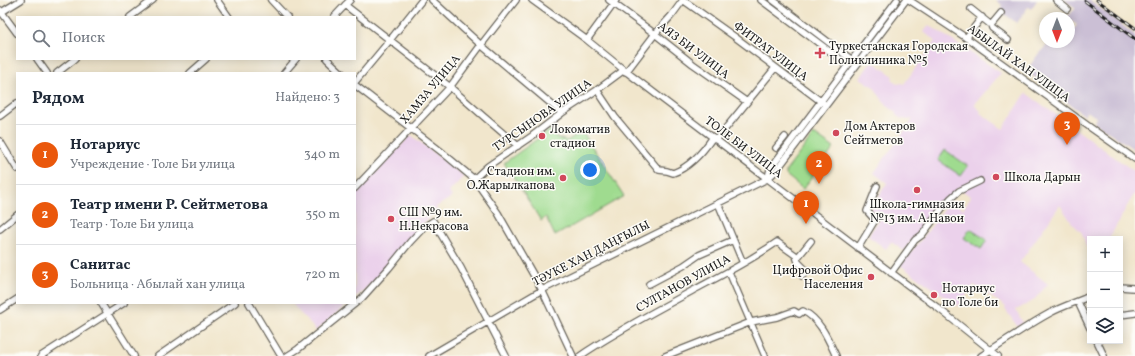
<!DOCTYPE html>
<html lang="ru">
<meta charset="utf-8">
<style>
:root{--surface:#fff;--page:#f6f6f7;--text:#1f2937;--muted:#747a83;--line:#e0e1e3;--accent:#ea580c}
body{margin:0;font-family:Vollkorn,serif;background:var(--page);color:var(--text)}
.controls{position:absolute;right:12px;bottom:12px;display:grid;overflow:hidden;border-radius:0px;box-shadow:0 2px 10px #0003}
.controls button{width:36px;height:36px;display:grid;place-items:center;padding:0;border:0;border-bottom:1px solid var(--line);background:var(--surface);color:var(--text);font:20px sans-serif}
.compass{position:absolute;left:1039px;top:12px;width:36px;height:36px;border-radius:50%;background:var(--surface);box-shadow:0 2px 10px #0003;rotate:180deg}
.you{position:absolute;left:590px;top:170px;width:14px;height:14px;margin:-10px;border:3px solid #fff;border-radius:50%;background:#1a73e8;box-shadow:0 0 0 6px #1a73e833}
.badge{display:grid;place-items:center;width:26px;height:26px;border-radius:50%;background:var(--accent);color:#fff;font-size:13px;font-weight:700}
.pin{position:absolute;translate:-50% -33px;filter:drop-shadow(0 1px 2px #0008)}
.pin::after{content:'';position:absolute;top:21px;width:14px;height:12px;background:inherit;clip-path:polygon(0 0,100% 0,50% 100%)}
.list{margin:0;padding:0;list-style:none}
h2{display:flex;justify-content:space-between;align-items:center;height:52px;margin:0;padding:0 16px;font-size:17px}
h2 small{font-size:13px;font-weight:400;color:var(--muted)}
.list li{display:grid;grid-template-columns:26px 1fr auto;gap:12px;align-items:center;box-sizing:border-box;height:60px;padding:0 16px;border-top:1px solid var(--line)}
.list b{display:block;font-size:15px;white-space:nowrap}
.list p{margin:0;font-size:13px;white-space:nowrap;color:var(--muted)}
.list em{font-size:13px;font-style:normal;color:var(--muted)}
.icon{flex:none;width:22px;height:22px;fill:none;stroke:currentColor;stroke-width:2;stroke-linecap:round;stroke-linejoin:round}
.map{position:relative;flex:none;width:1135px;height:356px;overflow:hidden}
.search{position:absolute;background:var(--surface);box-shadow:0 2px 10px #0003;left:16px;top:16px;width:340px;height:44px;display:flex;align-items:center;gap:10px;box-sizing:border-box;padding:0 14px;border-radius:0px;color:var(--muted);font-size:15px}
.panel{position:absolute;background:var(--surface);box-shadow:0 2px 10px #0003;left:16px;top:72px;width:340px;height:232px;border-radius:0px}
.map>svg:first-child{display:block}
.built{fill:#ebd1eb}
.industrial{fill:#cbbfd5}
.green{fill:#9fdb8f;stroke:#5e7c56}
.lines{fill:none;stroke-linecap:round;stroke-linejoin:round}
.minor-casing{stroke:#67635a;stroke-width:8}
.minor{stroke:#fff;stroke-width:5.5}
.rail-casing{stroke:#1c1c1c;stroke-width:3}
.rail{stroke:#fdfcf7;stroke-width:1.5;stroke-dasharray:4.5;stroke-linecap:butt}
.poi-dot{fill:#d1495b;stroke:#fdfcf7;stroke-width:1.5}
.labels{text-anchor:middle;stroke-width:3;stroke-linejoin:round;paint-order:stroke}
.poi-label{font-size:12px;fill:#1c1c1c;stroke:#fdfcf7;text-anchor:start}
.street-label{font-size:12px;fill:#1c1c1c;stroke:#fdfcf7}
</style>
<div class="map">
<svg width="1135" height="356" viewBox="0 0 1135 356">
<rect width="100%" height="100%" fill="#fdfcf7"/>
<filter id="ink" filterUnits="userSpaceOnUse"><feTurbulence type="fractalNoise" baseFrequency=".025" numOctaves="2"/><feDisplacementMap in="SourceGraphic" scale="8" xChannelSelector="R" yChannelSelector="G"/><feConvolveMatrix kernelMatrix="1 2 1 2 8 2 1 2 1" color-interpolation-filters="sRGB"/></filter>
<filter id="wash" filterUnits="userSpaceOnUse"><feTurbulence type="fractalNoise" baseFrequency=".012" numOctaves="4" result="noise"/><feDisplacementMap in="SourceGraphic" scale="16" xChannelSelector="R" yChannelSelector="G"/><feGaussianBlur stdDeviation="0.9" result="paint"/><feColorMatrix in="noise" values="0 0 0 0 0 0 0 0 0 0 0 0 0 0 0 0 0 1.4 0 .05"/><feComposite in="paint" operator="in"/></filter>
<g filter="url(#wash)">
<rect width="100%" height="100%" fill="#f1e6cc"/>
<path class="built" d="M929 25 1001 73 974 105 981 111 980 113 1003 129 1026 93 1135 172V193L1127 206 1109 239H1090V246H1086L1082 233 1072 223 1060 205 1020 262 1048 284 1033 301 1016 310 1023 323 1017 326 1005 309 1006 307 974 285 958 306 900 265 925 235 951 200 963 209 971 197 958 187 944 204H940L922 230H920L904 251 891 242 886 249 868 236 881 218 870 210 887 183 874 173 913 119 908 120 900 118 896 115 895 111 890 108 881 98 874 87 860 78 872 61 892 75 893 80 898 84 902 83 904 84 935 41 924 32Z
M411 135 464 176 449 192 452 197 436 207 437 209 418 229 379 276 361 293 355 297V194Z
M292 303H348L316 331 307 320 298 311Z"/>
<path class="industrial" d="M996 0H1037L1031 9 1028 7 1017 23 1000 11 1003 6Z
M1064 0H1090L1135 35V150L1094 122 1096 117 1087 111 1084 115 1026 71 1039 53 1050 42H1069V36L1077 25 1067 17 1076 8Z"/>
<path class="green" d="M551 129 557 138 567 141 578 134H584L624 196 555 236 546 217 541 221 518 184 504 163Z
M814 134 834 148 803 189 786 175V171Z
M945 150 968 166 961 176 938 160Z
M970 229 987 240 981 249 964 238Z"/>
</g>
<g filter="url(#ink)">
<g class="lines">
<g class="minor-casing">
<path id="minor" d="M217 0 229 17
M271 0 287 17
M432 0 481 45 562 113
M532 0 587 40 624 70 938 308 998 356
M609 0 655 34 693 64 747 102
M683 0 735 37 823 103
M761 0 848 65
M773 0 852 60
M909 0 971 41 1091 128 1135 159
M1056 0 1067 9
M345 5 450 87 483 116 518 146
M971 9 991 25 1001 13
M0 10 17 33
M0 13 21 0
M130 17 153 0
M334 17 350 0
M991 25 992 28 1008 40
M966 38 982 17
M587 40 616 0
M37 59 47 73
M327 59 342 73
M626 72 655 34 672 15 683 0
M57 73 75 59
M190 73 206 59
M284 73 296 59
M355 82 390 40 422 0
M355 85 443 153 474 179 498 213 542 290 573 356
M597 90 615 117 659 170 667 171 673 173C690 167 703 152 713 137
M0 116 17 103
M716 140 775 68
M0 141 17 169
M776 148 785 137
M768 178 770 169 897 0
M474 179 488 166 532 136 562 113 597 90 624 70
M355 188 450 87 481 45 516 0
M718 203 743 263
M0 229 17 215
M858 248 875 220 867 211 877 186
M796 256 798 262 807 271 802 276
M729 272 765 356
M891 273 915 240 922 235 943 207 951 198 959 191 980 181
M649 284 683 266 699 255 733 240
M1120 287 1133 288H1135
M1078 302 1090 328
M101 303 134 356
M249 303 281 356
M0 310 17 299
M1120 315 1135 313
M1097 341 1104 356
M41 356 124 303
M158 356 235 303
M287 356 298 349 362 298 389 268 410 242 424 227 433 221 461 268 506 356
M429 356 542 290 767 179 776 171 906 0
M580 356C615 332 654 312 692 291 720 276 750 261 777 242L798 257 811 241
M665 356 751 322 777 317 794 311 799 314 803 311C820 319 828 339 836 356
M981 356C1004 342 1026 326 1050 313 1063 306 1077 302 1090 296"/>
</g>
<use href="#minor" class="minor"/>
<g class="rail-casing">
<path id="rail" d="M1097 0 1135 28
M1085 1 1135 39"/>
</g>
<use href="#rail" class="rail"/>
</g>
</g>
<g class="poi-dot">
<path d="M818 47h4v4h4v4h-4v4h-4v-4h-4v-4h4z"/>
<circle cx="836" cy="133" r="4"/>
<circle cx="542" cy="136" r="4"/>
<circle cx="996" cy="177" r="4"/>
<circle cx="563" cy="178" r="4"/>
<circle cx="917" cy="190" r="4"/>
<circle cx="391" cy="219" r="4"/>
<circle cx="871" cy="277" r="4"/>
<circle cx="934" cy="295" r="4"/>
</g>
<g class="labels">
<g class="poi-label">
<text x="829" y="50">Туркестанская Городская<tspan x="829" dy="14">Поликлиника №5</tspan></text>
<text x="844" y="130">Дом Актеров<tspan x="844" dy="14">Сейтметов</tspan></text>
<text x="550" y="133">Локоматив<tspan x="550" dy="14">стадион</tspan></text>
<text x="555" y="175" text-anchor="end">Стадион им.<tspan x="555" dy="14">О.Жарылкапова</tspan></text>
<text x="1004" y="181">Школа Дарын</text>
<text x="917" y="208" text-anchor="middle">Школа-гимназия<tspan x="917" dy="14">№13 им. А.Навои</tspan></text>
<text x="399" y="216">СШ №9 им.<tspan x="399" dy="14">Н.Некрасова</tspan></text>
<text x="863" y="274" text-anchor="end">Цифровой Офис<tspan x="863" dy="14">Населения</tspan></text>
<text x="942" y="292">Нотариус<tspan x="942" dy="14">по Толе би</tspan></text>
</g>
<g class="street-label">
<text transform="translate(694 50) rotate(37)" y="4">АЯЗ БИ УЛИЦА</text>
<text transform="translate(771 51) rotate(37)" y="4">ФИТРАТ УЛИЦА</text>
<text transform="translate(1019 63) rotate(36)" y="4">АБЫЛАЙ ХАН УЛИЦА</text>
<text transform="translate(430 89) rotate(-50)" y="4">ХАМЗА УЛИЦА</text>
<text transform="translate(542 115) rotate(-35)" y="4">ТУРСЫНОВА УЛИЦА</text>
<text transform="translate(744 147) rotate(37)" y="4">ТОЛЕ БИ УЛИЦА</text>
<text transform="translate(591 253) rotate(-27)" y="4">ТӘУКЕ ХАН ДАҢҒЫЛЫ</text>
<text transform="translate(683 283) rotate(-29)" y="4">СУЛТАНОВ УЛИЦА</text>
</g>
</g>
</svg>
<div class="controls">
<button>+</button>
<button>−</button>
<button><svg class="icon" aria-label="layers" viewBox="0 0 24 24"><path d="M12 4l9 5-9 5-9-5zM3 14l9 5 9-5"/></svg></button>
</div>
<svg class="compass" viewBox="-18 -18 36 36"><path d="M0-13l5 13h-10z" fill="#e53935"/><path d="M0 13l5-13h-10z" fill="#747a83"/></svg>
<div class="you"></div>
<div class="pin badge" style="left:806px;top:224px">1</div>
<div class="pin badge" style="left:819px;top:184px">2</div>
<div class="pin badge" style="left:1067px;top:145px">3</div>
<div class="search"><svg class="icon" aria-label="search" viewBox="0 0 24 24"><circle cx="10" cy="10" r="6"/><path d="M15 15l6 6"/></svg>Поиск</div>
<section class="panel">
<h2>Рядом<small>Найдено: 3</small></h2>
<ul class="list">
<li><span class="badge">1</span><div><b>Нотариус</b><p>Учреждение · Толе Би улица</p></div><em>340 m</em></li>
<li><span class="badge">2</span><div><b>Театр имени Р. Сейтметова</b><p>Театр · Толе Би улица</p></div><em>350 m</em></li>
<li><span class="badge">3</span><div><b>Санитас</b><p>Больница · Абылай хан улица</p></div><em>720 m</em></li>
</ul>
</section>
</div>
